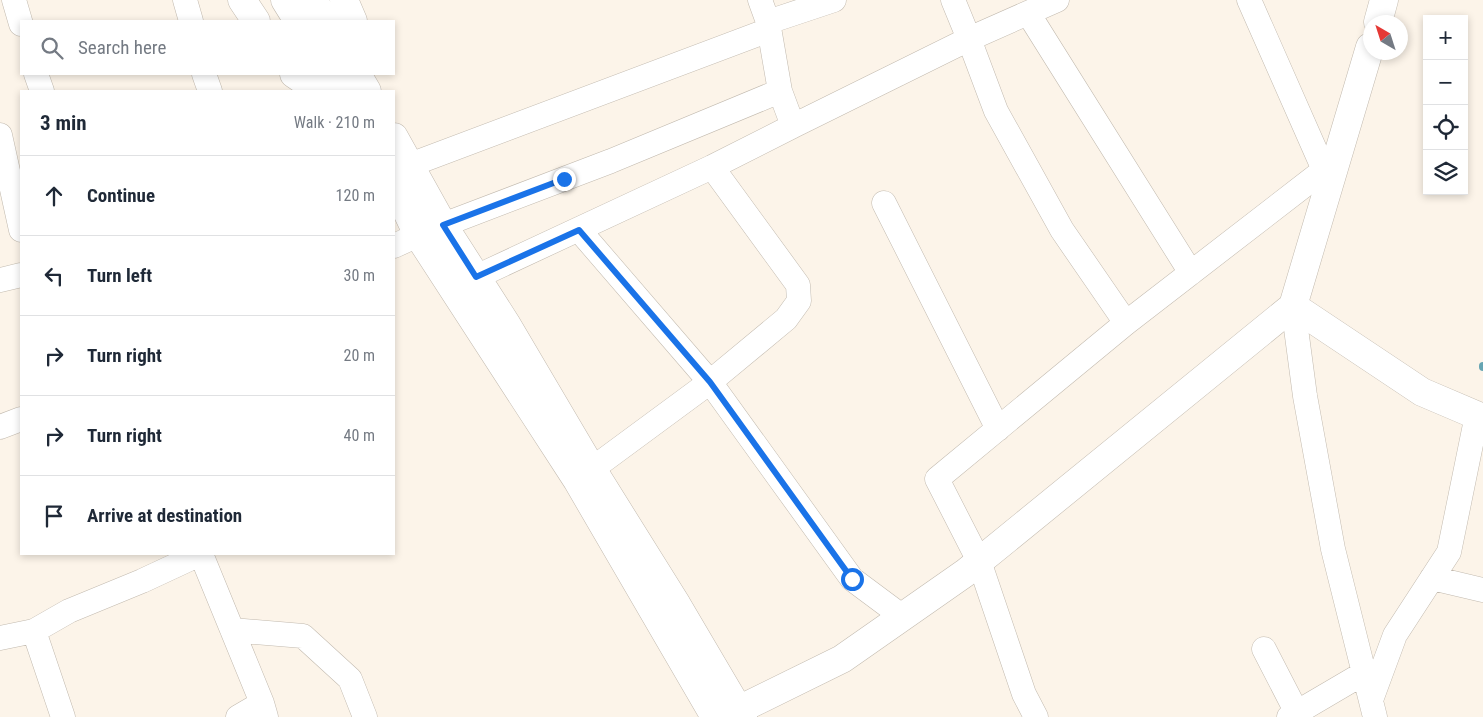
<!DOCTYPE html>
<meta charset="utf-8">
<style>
:root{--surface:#fff;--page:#f2f2f3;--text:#1f2937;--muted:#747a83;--line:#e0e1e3}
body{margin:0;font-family:"Roboto Condensed",sans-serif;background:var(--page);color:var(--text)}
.controls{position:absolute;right:15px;top:15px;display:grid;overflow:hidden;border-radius:0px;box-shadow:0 2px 8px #0003}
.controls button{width:45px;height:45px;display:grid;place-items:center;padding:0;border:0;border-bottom:1px solid var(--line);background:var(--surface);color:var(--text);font:25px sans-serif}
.compass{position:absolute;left:1363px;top:15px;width:45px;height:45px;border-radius:50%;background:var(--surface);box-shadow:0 2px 8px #0003;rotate:321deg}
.stop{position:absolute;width:15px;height:15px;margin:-11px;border:4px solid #1a73e8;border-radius:50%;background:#fff}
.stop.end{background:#1a73e8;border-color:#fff;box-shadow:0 1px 5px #0008}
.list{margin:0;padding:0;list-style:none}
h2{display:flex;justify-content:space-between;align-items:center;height:65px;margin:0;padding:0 20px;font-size:21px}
h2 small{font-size:16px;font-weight:400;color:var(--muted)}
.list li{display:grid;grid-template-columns:32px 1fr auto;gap:15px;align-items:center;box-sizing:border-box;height:80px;padding:0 20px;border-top:1px solid var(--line)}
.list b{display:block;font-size:19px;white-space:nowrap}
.list em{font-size:16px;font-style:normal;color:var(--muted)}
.icon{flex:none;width:28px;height:28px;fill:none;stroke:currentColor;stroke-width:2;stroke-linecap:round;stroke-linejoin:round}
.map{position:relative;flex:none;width:1483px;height:717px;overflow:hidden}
.search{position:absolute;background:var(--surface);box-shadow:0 2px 8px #0003;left:20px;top:20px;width:375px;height:55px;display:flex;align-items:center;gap:12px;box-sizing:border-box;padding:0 18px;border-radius:0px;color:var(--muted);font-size:19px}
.panel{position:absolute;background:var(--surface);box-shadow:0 2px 8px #0003;left:20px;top:90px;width:375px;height:465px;border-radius:0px}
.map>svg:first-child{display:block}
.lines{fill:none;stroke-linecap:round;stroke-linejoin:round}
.stream{stroke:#66a5b3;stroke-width:8}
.minor-casing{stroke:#c2baaf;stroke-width:25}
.tertiary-casing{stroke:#c2baaf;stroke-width:29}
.secondary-casing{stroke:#c2baaf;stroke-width:29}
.minor{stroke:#fff;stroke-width:24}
.tertiary{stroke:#fff;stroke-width:28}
.secondary{stroke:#fff;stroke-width:28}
.route{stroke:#1a73e8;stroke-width:6}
</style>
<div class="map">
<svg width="1483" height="717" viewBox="0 0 1483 717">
<rect width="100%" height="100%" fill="#fcf4e9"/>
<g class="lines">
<path class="stream" d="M1483 367V366"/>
<g class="minor-casing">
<path id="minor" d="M14 0 21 24
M185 0 191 21
M953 0 969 39 1057 0
M1249 0 1324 170
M1028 13 1191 273
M768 22 834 0
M36 74 42 91
M204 74 210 91
M780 91 793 126 969 39 996 111 1062 230 1126 323 1337 160
M0 135 21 230
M394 171 769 30
M884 203 998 429
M443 225 611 161 780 91 768 22 760 0
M579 230 710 382 852 579 903 617
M394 246 418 235
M476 277 712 167 793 126
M0 280 21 275
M1293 306 1305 396 1333 549 1375 717
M0 427 21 419
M592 469 710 382 786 319 799 301 798 285 712 167
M201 554 262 703 266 717
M1432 578 1483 590
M232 630 303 636 350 679 365 717
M34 631 63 717
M0 638 34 631 69 611 142 581 200 554
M1264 649 1297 713
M1371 700 1395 635 1449 552 1477 415
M238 717 262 703
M1036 717 1024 694 979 561 937 479 1126 323
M1289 717 1364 673"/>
</g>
<g class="tertiary-casing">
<path id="tertiary" d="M242 0 256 21
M344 0 353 21
M1378 22 1384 0
M294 74 319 91
M1293 306 1422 392 1483 418
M724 717 842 659 965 573 1293 306 1370 47"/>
</g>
<g class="secondary-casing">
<path id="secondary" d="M285 0 298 21
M313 0 326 21
M331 74 342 91
M357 74 367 91
M394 137 443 225 507 325 592 469 677 605 743 717
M394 184 418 235 577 480 715 717"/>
</g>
<use href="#minor" class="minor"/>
<use href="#tertiary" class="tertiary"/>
<use href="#secondary" class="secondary"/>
</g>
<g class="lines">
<path class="route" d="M564 179 443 225 476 277 579 230 710 382 852 579"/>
</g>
</svg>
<div class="controls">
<button>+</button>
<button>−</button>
<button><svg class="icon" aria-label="locate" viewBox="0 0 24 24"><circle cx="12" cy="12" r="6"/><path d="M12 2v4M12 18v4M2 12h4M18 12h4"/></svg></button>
<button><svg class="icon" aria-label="layers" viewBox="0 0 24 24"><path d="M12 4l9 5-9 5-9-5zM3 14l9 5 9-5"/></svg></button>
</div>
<svg class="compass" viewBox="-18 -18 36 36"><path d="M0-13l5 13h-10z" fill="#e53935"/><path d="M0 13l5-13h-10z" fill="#747a83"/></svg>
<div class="stop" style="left:852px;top:579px"></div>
<div class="stop end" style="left:564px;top:179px"></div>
<div class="search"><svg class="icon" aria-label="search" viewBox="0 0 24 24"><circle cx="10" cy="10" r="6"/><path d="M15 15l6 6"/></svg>Search here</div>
<section class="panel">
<h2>3 min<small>Walk · 210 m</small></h2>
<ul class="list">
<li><svg class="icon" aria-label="ahead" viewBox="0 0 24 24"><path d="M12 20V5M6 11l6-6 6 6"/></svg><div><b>Continue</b></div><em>120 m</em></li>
<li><svg class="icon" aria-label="left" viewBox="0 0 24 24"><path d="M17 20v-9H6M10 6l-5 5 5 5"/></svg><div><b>Turn left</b></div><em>30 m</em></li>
<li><svg class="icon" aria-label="right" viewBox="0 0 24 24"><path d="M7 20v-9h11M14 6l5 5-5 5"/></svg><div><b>Turn right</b></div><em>20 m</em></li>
<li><svg class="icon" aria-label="right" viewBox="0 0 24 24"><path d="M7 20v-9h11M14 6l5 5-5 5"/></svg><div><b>Turn right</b></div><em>40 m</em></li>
<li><svg class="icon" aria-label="arrive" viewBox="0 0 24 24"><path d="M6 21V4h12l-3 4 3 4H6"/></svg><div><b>Arrive at destination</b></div></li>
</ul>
</section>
</div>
